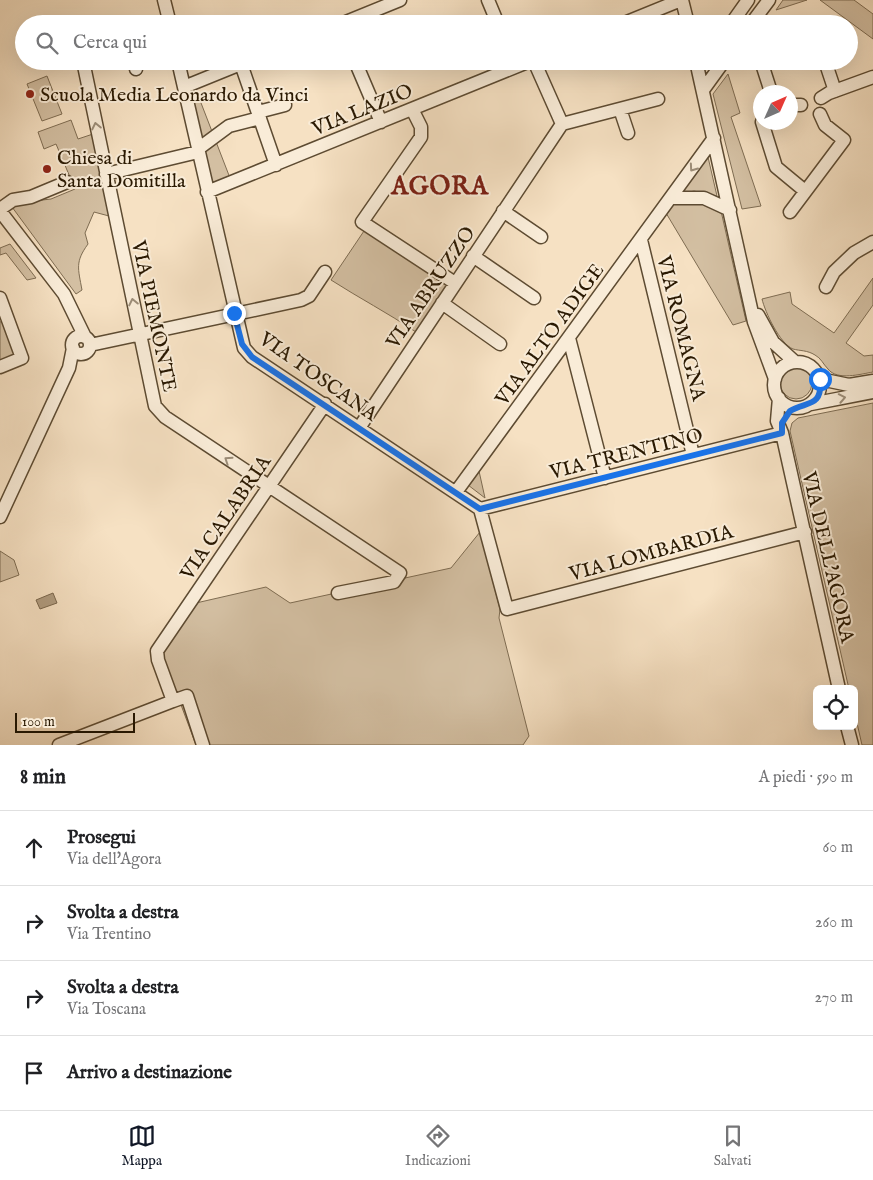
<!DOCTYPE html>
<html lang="it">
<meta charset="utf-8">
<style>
:root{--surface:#fff;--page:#f2f2f2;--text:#202124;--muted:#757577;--line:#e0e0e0;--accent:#111827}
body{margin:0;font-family:"IM FELL English",serif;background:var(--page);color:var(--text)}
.controls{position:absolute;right:15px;bottom:15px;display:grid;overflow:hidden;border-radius:8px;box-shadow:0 5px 20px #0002}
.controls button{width:45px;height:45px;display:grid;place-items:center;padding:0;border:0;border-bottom:1px solid var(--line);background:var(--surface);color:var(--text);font:25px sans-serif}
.compass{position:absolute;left:753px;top:85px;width:45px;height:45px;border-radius:50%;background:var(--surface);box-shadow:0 5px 20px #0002;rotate:45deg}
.scale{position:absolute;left:15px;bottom:12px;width:120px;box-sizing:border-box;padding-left:5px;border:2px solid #2a1902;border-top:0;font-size:14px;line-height:18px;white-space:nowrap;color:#2a1902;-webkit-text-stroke:4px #f9ecd8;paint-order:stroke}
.stop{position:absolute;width:15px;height:15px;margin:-11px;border:4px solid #1a73e8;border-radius:50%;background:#fff}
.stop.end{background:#1a73e8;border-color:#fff;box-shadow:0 1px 5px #0008}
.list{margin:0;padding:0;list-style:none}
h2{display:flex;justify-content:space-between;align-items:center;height:65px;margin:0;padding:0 20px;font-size:21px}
h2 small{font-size:16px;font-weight:400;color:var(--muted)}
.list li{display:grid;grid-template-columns:32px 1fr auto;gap:15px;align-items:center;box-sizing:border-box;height:75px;padding:0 20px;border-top:1px solid var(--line)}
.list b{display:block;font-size:19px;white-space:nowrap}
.list p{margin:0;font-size:16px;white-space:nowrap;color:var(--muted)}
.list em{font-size:16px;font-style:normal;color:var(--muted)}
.icon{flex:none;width:28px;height:28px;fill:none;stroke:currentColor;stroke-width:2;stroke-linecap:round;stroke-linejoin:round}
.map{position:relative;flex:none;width:873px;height:745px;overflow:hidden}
.search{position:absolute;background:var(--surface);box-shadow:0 5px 20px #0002;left:15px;right:15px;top:15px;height:55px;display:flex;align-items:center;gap:12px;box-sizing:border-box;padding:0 18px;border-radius:28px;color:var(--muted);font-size:19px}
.sheet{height:365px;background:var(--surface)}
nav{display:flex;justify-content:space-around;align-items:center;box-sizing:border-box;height:70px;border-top:1px solid var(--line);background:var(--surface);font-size:14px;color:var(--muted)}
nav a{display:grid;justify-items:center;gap:2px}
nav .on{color:var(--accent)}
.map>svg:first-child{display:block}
.green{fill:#d3bfa2;stroke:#7e6c52}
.water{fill:#b19d81;stroke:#7b684e}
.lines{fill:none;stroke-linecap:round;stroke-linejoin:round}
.minor-casing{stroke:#5d4b32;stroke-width:15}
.minor{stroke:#f9ecd8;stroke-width:12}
.oneway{stroke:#9c8d78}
.route{stroke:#1a73e8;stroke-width:6}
.poi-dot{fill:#8f2418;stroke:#f9ecd8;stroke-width:2}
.labels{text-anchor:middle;stroke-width:4;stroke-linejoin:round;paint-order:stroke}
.poi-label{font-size:20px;fill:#2a1902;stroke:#f9ecd8;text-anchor:start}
.street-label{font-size:20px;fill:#2a1902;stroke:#f9ecd8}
.district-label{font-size:25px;font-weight:bold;letter-spacing:1px;fill:#7a1f14;stroke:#f9ecd8}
</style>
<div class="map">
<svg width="873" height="745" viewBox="0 0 873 745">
<rect width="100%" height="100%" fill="#f6e1c3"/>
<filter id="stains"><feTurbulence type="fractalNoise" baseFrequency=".004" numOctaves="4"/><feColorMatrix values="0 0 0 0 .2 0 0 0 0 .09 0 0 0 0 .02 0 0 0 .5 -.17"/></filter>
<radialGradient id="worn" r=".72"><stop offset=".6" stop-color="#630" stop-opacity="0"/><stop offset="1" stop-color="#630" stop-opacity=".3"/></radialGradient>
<path class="green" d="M783 0H807L776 10Z
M820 0H854L873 14V39Z
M728 74 740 113 731 117 761 206 742 209 713 94Z
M47 76 62 114 42 121 27 84Z
M196 90 230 178 211 185 189 92Z
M71 120 78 139 93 134 109 216 94 212 85 233 88 244C75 262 78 268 82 290L76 294 12 207 17 203 51 199 75 189 56 144 44 149 38 132Z
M708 157 717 196 694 191 680 194Z
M674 204H706L721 211 746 321 733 325 666 213Z
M366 228 449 282 416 332C388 313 359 298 331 280Z
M10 244 36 278 27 280 6 253 0 255V248Z
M873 278V305L846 343 864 356 873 355V372C861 374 837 381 828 369 823 364 821 358 815 355 807 350 800 351 793 349 780 344 765 312 762 299L790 292 792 304 834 333Z
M3 321 16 357 0 363V322Z
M780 383a16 16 0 1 1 32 0a16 16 0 1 1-32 0Z
M873 403V745H862L854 710V689H849L790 431 792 423 798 418Z
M479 471 485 498 468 485Z
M480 532 500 609 499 618 529 736 523 745H196L162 654 196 603 266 587 290 603 451 568Z
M0 551 14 560 19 575 0 582Z"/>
<path class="water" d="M53 593 57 603 40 609 36 600Z"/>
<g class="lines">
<g class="minor-casing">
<path id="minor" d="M164 0 170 24
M488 0 498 24
M682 0 688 24
M341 24 400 0
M622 24 681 0
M731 24 748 0
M751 24 769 0
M83 61 155 406 165 417 400 573 394 582 338 593
M135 61 136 69
M178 61 244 348 252 357 480 509 507 609 805 532
M355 61 381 122
M696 61 754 322 775 379
M761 61 771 92
M825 61 835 91
M241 64 276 165
M184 87 248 61
M703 90 724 61
M821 98 829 93 873 77
M790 105H801
M412 109 421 127V137L362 222 455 283
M620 109 628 133
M258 112 285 105
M762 122 776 167 805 191
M562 124 658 99
M198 149 229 126 260 118
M106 174 198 152
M207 192 530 61
M672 198H704L730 210
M0 209 13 200 31 197 67 182
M0 211 64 294 85 337
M503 211 541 237
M790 212 844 140 825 125 820 114
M641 240 693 455
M473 256 534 298
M826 287 834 272 854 253 873 242
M0 298 22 358 0 367
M442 303 500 344
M758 315 773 342 795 362
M72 345a9 9 0 1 1 18 0a9 9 0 1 1-18 0Z
M569 338 605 478
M90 345 301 300 309 296 325 272
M774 385a23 23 0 1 1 46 0a23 23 0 1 1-46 0Z
M820 379 849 385 873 381
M779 398 777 421 782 433 839 689
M811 404 873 392
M359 428 562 124 534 61
M456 492 714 138
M480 509 782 433
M0 517 69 368 73 348
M173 701 187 696 203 745
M847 726 852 745
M59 745 173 701 158 660 157 651 325 404"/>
</g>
<use href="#minor" class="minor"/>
</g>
<defs><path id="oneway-chevron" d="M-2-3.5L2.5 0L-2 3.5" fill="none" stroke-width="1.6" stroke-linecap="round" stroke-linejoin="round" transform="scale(1.25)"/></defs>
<g class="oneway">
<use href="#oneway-chevron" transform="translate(96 126) rotate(-102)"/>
<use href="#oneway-chevron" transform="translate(693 168) rotate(125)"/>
<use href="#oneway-chevron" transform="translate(133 302) rotate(-102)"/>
<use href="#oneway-chevron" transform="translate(842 398) rotate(-11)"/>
<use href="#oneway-chevron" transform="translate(228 460) rotate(-146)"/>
</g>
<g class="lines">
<path class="route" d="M234 313 242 344 252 357 480 509 782 433V423L790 411C806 401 823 408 820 379"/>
</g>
<g class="poi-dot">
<circle cx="30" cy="94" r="5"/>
<circle cx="47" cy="169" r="5"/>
</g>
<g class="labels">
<g class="poi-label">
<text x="40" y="101">Scuola Media Leonardo da Vinci</text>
<text x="57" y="164">Chiesa di<tspan x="57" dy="23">Santa Domitilla</tspan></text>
</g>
<g class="street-label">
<text transform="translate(362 109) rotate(-22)" y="7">VIA LAZIO</text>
<text transform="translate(430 287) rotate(-56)" y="7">VIA ABRUZZO</text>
<text transform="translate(155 316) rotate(78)" y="7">VIA PIEMONTE</text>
<text transform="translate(682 328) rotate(76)" y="7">VIA ROMAGNA</text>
<text transform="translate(549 334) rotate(-54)" y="7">VIA ALTO ADIGE</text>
<text transform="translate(319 376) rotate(35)" y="7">VIA TOSCANA</text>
<text transform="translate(626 453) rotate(-14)" y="7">VIA TRENTINO</text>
<text transform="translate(225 517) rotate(-56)" y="7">VIA CALABRIA</text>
<text transform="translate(651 552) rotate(-15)" y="7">VIA LOMBARDIA</text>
<text transform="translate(829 557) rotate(77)" y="7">VIA DELL'AGORA</text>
</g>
<g class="district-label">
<text x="440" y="194">AGORA</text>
</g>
</g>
<rect width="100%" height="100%" filter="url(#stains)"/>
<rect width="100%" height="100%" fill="url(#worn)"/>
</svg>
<div class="controls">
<button><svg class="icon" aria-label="locate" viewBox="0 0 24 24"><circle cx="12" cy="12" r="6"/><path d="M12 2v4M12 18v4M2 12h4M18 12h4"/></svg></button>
</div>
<svg class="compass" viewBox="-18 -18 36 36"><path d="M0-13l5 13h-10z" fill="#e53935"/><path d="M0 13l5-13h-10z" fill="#757577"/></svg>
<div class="scale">100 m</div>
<div class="stop" style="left:820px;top:379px"></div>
<div class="stop end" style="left:234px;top:313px"></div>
<div class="search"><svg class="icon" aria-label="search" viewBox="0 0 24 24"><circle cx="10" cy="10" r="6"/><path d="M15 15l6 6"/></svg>Cerca qui</div>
</div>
<section class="sheet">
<h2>8 min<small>A piedi · 590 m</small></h2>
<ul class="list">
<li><svg class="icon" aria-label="ahead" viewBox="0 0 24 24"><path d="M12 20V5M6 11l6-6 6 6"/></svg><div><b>Prosegui</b><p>Via dell'Agora</p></div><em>60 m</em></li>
<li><svg class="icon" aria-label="right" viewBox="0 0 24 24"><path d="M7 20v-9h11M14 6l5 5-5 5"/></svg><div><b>Svolta a destra</b><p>Via Trentino</p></div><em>260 m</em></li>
<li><svg class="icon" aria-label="right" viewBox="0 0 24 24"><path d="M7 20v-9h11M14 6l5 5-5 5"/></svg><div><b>Svolta a destra</b><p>Via Toscana</p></div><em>270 m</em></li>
<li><svg class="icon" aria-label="arrive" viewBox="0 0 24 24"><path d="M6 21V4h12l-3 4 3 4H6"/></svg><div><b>Arrivo a destinazione</b></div></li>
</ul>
</section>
<nav>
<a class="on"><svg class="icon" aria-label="map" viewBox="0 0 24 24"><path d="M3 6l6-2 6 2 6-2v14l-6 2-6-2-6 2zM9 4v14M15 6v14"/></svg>Mappa</a>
<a><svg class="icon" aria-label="directions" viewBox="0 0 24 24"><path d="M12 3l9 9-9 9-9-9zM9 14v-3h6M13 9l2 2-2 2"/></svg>Indicazioni</a>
<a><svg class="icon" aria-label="saved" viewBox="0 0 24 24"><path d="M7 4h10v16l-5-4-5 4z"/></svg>Salvati</a>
</nav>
